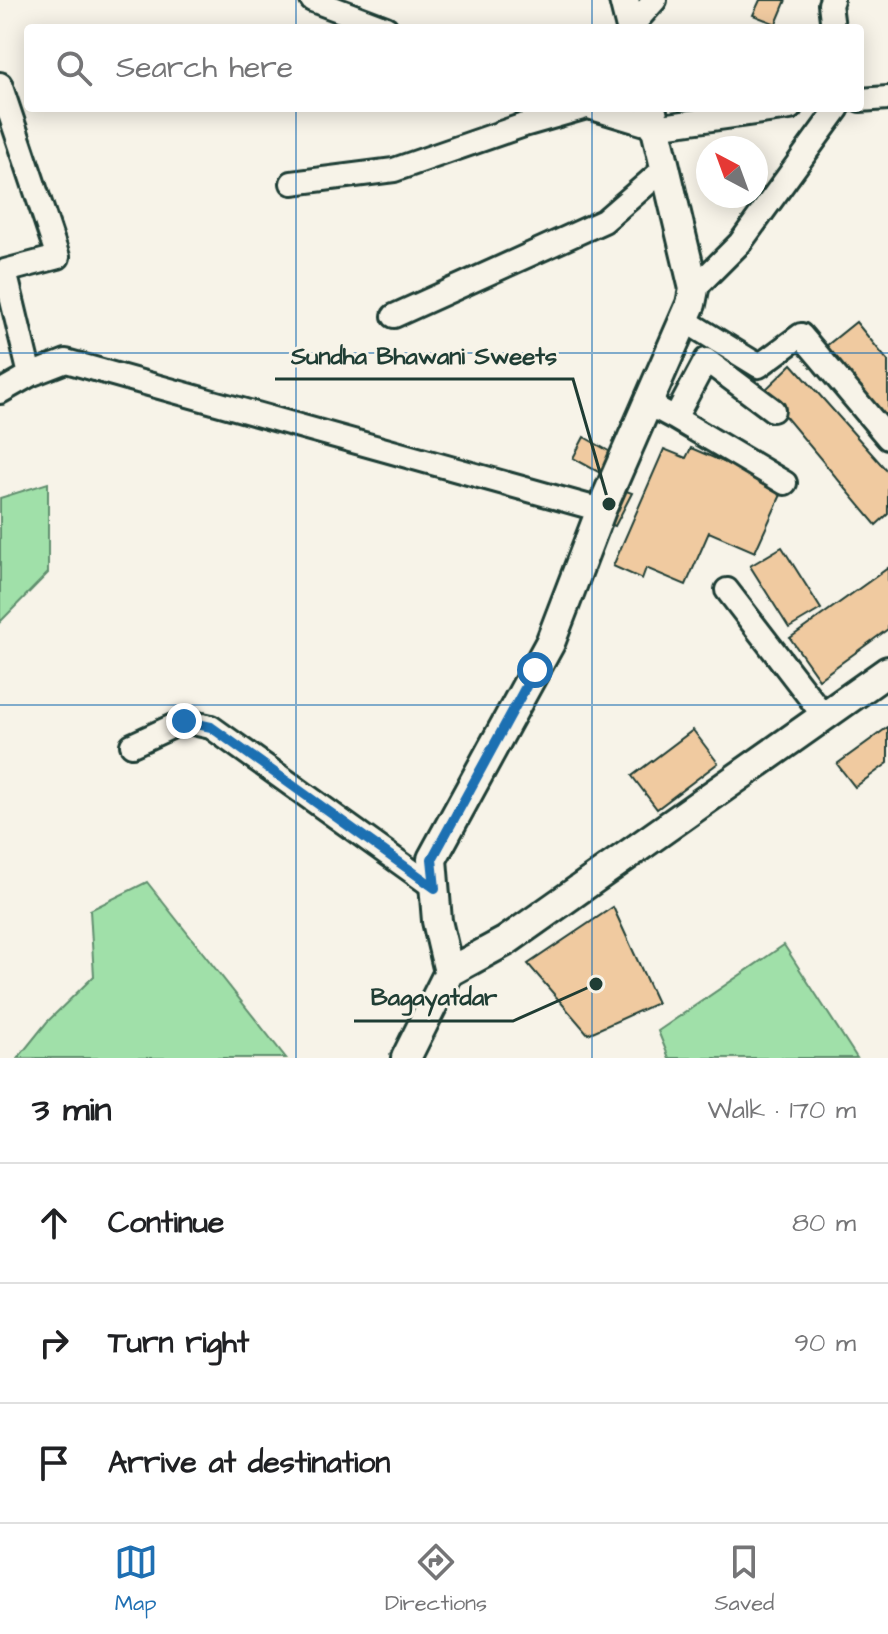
<!DOCTYPE html>
<meta charset="utf-8">
<style>
:root{--surface:#fff;--page:#f2f2f2;--text:#202124;--muted:#757577;--line:#e0e0e0;--accent:#1f6fb2}
body{margin:0;font-family:"Architects Daughter",sans-serif;background:var(--page);color:var(--text)}
.compass{position:absolute;left:696px;top:136px;width:72px;height:72px;border-radius:50%;background:var(--surface);box-shadow:0 4px 20px #0003;rotate:319deg}
.stop{position:absolute;width:24px;height:24px;margin:-18px;border:6px solid #1f6fb2;border-radius:50%;background:#fff}
.stop.end{background:#1f6fb2;border-color:#fff;box-shadow:0 2px 8px #0008}
.list{margin:0;padding:0;list-style:none}
h2{display:flex;justify-content:space-between;align-items:center;height:104px;margin:0;padding:0 32px;font-size:34px}
h2 small{font-size:26px;font-weight:400;color:var(--muted)}
.list li{display:grid;grid-template-columns:52px 1fr auto;gap:24px;align-items:center;box-sizing:border-box;height:120px;padding:0 32px;border-top:2px solid var(--line)}
.list b{display:block;font-size:30px;white-space:nowrap}
.list em{font-size:26px;font-style:normal;color:var(--muted)}
.icon{flex:none;width:44px;height:44px;fill:none;stroke:currentColor;stroke-width:2;stroke-linecap:round;stroke-linejoin:round}
.map{position:relative;flex:none;width:888px;height:1058px;overflow:hidden}
.search{position:absolute;background:var(--surface);box-shadow:0 4px 20px #0003;left:24px;right:24px;top:24px;height:88px;display:flex;align-items:center;gap:20px;box-sizing:border-box;padding:0 28px;border-radius:8px;color:var(--muted);font-size:30px}
.sheet{height:464px;background:var(--surface)}
nav{display:flex;justify-content:space-around;align-items:center;box-sizing:border-box;height:112px;border-top:2px solid var(--line);background:var(--surface);font-size:22px;color:var(--muted)}
nav a{display:grid;justify-items:center;gap:4px}
nav .on{color:var(--accent)}
.map>svg:first-child{display:block}
.green{fill:#a0e0a9;stroke:#608e6e;stroke-width:2}
.building{fill:#f0caa0;stroke:#1f3d34;stroke-width:2}
.lines{fill:none;stroke-linecap:round;stroke-linejoin:round}
.minor-casing{stroke:#1f3d34;stroke-width:28}
.major-casing{stroke:#1f3d34;stroke-width:34}
.minor{stroke:#f7f3e8;stroke-width:22}
.major{stroke:#f7f3e8;stroke-width:28}
.route{stroke:#1f6fb2;stroke-width:10}
.grid{fill:none;stroke:#1f6fb2;stroke-width:2;stroke-opacity:0.55}
.leader{fill:none;stroke:#1f3d34;stroke-width:3}
.callout-dot{fill:#1f3d34;stroke:#f7f3e8;stroke-width:3}
.callout-label{font-size:24px;text-anchor:middle;font-weight:bold;fill:#1f3d34;stroke:#f7f3e8;stroke-width:6;stroke-linejoin:round;paint-order:stroke}
</style>
<div class="map">
<svg width="888" height="1058" viewBox="0 0 888 1058">
<rect width="100%" height="100%" fill="#f7f3e8"/>
<filter id="ink" filterUnits="userSpaceOnUse"><feTurbulence type="fractalNoise" baseFrequency=".0125" numOctaves="2"/><feDisplacementMap in="SourceGraphic" scale="16" xChannelSelector="R" yChannelSelector="G"/><feConvolveMatrix kernelMatrix="1 2 1 2 8 2 1 2 1" color-interpolation-filters="sRGB"/></filter>
<g filter="url(#ink)">
<path class="green" d="M48 483V573L0 622V498Z
M147 882 286 1058H18L47 1022 94 976 90 910Z
M784 945 857 1058H669L658 1031Z"/>
<path class="building" d="M760 0H786L776 24 753 15Z
M856 322 888 361V423L825 347Z
M792 364 888 472V514L876 525 764 391Z
M584 437 614 454 602 474 573 458Z
M691 448 784 488 755 552 709 532 686 585 646 568 642 579 613 566 664 449 686 458Z
M618 488 632 493 615 526 601 521Z
M782 547 821 609 789 628 750 566Z
M888 568V629L819 679 790 638Z
M888 727V763L855 787 837 764Z
M693 730 718 763 657 809 632 776Z
M613 907 657 1003 588 1034 528 964Z"/>
<g class="lines">
<g class="minor-casing">
<path id="minor" d="M312 0 386 28
M832 0 830 4 833 28
M631 27 655 0
M0 84 58 257 5 271 30 375
M860 100 888 98
M592 108 655 127 790 108
M292 183 394 170 524 125 583 108
M694 289 740 243 838 108
M394 316 604 221 665 168
M684 320 759 366 801 335 888 438
M0 392 30 375 66 361 601 510
M647 403 675 418 785 483
M675 418 706 360 773 410
M727 590 824 716
M132 745 184 721 211 727 435 888"/>
</g>
<g class="major-casing">
<path id="major" d="M624 0 631 28
M449 972 437 921 432 859 550 643 601 510 691 304 694 289 651 108
M406 1058 449 972 506 941 888 671"/>
</g>
<use href="#minor" class="minor"/>
<use href="#major" class="major"/>
</g>
</g>
<g class="lines" filter="url(#ink)">
<path class="route" d="M184 721 211 727 435 888 432 859 535 670"/>
</g>
<path class="grid" d="M296 0V28M592 0V28M296 108V1058M592 108V1058M0 353H888M0 705H888"/>
<path class="leader" d="M609 504L573 379H275M596 984L513 1021H354"/>
<g class="callout-dot">
<circle cx="609" cy="504" r="8"/>
<circle cx="596" cy="984" r="8"/>
</g>
<g class="callout-label">
<text x="424" y="364">Sundha Bhawani Sweets</text>
<text x="434" y="1005">Bagayatdar</text>
</g>
</svg>
<svg class="compass" viewBox="-18 -18 36 36"><path d="M0-13l5 13h-10z" fill="#e53935"/><path d="M0 13l5-13h-10z" fill="#757577"/></svg>
<div class="stop" style="left:535px;top:670px"></div>
<div class="stop end" style="left:184px;top:721px"></div>
<div class="search"><svg class="icon" aria-label="search" viewBox="0 0 24 24"><circle cx="10" cy="10" r="6"/><path d="M15 15l6 6"/></svg>Search here</div>
</div>
<section class="sheet">
<h2>3 min<small>Walk · 170 m</small></h2>
<ul class="list">
<li><svg class="icon" aria-label="ahead" viewBox="0 0 24 24"><path d="M12 20V5M6 11l6-6 6 6"/></svg><div><b>Continue</b></div><em>80 m</em></li>
<li><svg class="icon" aria-label="right" viewBox="0 0 24 24"><path d="M7 20v-9h11M14 6l5 5-5 5"/></svg><div><b>Turn right</b></div><em>90 m</em></li>
<li><svg class="icon" aria-label="arrive" viewBox="0 0 24 24"><path d="M6 21V4h12l-3 4 3 4H6"/></svg><div><b>Arrive at destination</b></div></li>
</ul>
</section>
<nav>
<a class="on"><svg class="icon" aria-label="map" viewBox="0 0 24 24"><path d="M3 6l6-2 6 2 6-2v14l-6 2-6-2-6 2zM9 4v14M15 6v14"/></svg>Map</a>
<a><svg class="icon" aria-label="directions" viewBox="0 0 24 24"><path d="M12 3l9 9-9 9-9-9zM9 14v-3h6M13 9l2 2-2 2"/></svg>Directions</a>
<a><svg class="icon" aria-label="saved" viewBox="0 0 24 24"><path d="M7 4h10v16l-5-4-5 4z"/></svg>Saved</a>
</nav>
